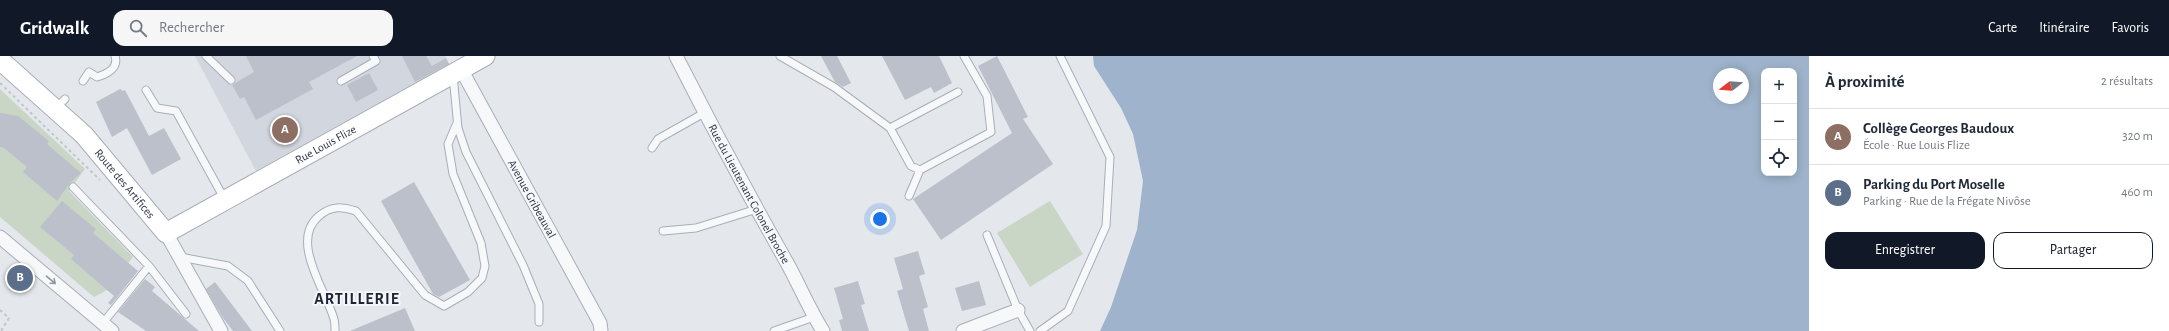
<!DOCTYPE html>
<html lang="fr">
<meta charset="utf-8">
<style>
:root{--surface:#fff;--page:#f6f6f7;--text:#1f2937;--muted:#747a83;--line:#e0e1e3;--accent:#111827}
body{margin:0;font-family:"Alegreya Sans",sans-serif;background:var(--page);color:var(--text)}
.controls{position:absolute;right:12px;top:12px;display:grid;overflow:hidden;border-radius:8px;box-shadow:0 2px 10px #0003}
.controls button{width:36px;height:36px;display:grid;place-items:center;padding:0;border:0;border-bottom:1px solid var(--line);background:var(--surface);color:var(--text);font:20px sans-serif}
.compass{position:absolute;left:1713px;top:12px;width:36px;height:36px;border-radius:50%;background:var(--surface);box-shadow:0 2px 10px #0003;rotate:253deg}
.you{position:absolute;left:880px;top:163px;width:14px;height:14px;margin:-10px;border:3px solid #fff;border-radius:50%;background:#1a73e8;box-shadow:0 0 0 6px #1a73e833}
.badge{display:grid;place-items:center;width:26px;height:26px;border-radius:50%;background:var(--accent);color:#fff;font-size:13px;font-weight:700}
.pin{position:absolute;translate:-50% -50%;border:2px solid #fff;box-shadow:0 1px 4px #0006}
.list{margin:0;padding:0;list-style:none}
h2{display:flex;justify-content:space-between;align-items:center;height:52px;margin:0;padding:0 16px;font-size:17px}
h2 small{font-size:13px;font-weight:400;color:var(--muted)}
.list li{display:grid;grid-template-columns:26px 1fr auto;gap:12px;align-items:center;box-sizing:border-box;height:56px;padding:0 16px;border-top:1px solid var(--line)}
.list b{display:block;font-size:15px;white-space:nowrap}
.list p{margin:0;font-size:13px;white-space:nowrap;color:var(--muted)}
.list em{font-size:13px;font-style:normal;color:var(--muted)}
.actions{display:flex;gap:8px;padding:12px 16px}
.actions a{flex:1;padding:9px 0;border:1px solid var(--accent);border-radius:12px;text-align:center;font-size:14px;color:var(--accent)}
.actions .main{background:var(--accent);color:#fff}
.icon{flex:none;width:22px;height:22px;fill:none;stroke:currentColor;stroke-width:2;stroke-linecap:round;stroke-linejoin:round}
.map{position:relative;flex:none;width:1809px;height:275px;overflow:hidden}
header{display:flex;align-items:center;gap:24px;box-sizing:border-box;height:56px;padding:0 20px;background:var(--accent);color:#fff}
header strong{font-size:19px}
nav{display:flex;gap:22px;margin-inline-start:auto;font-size:14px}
.search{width:280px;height:36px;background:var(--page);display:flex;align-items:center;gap:10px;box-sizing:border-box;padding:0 14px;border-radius:12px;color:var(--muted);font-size:15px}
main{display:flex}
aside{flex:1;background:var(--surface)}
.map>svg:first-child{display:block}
.built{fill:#d2d6de}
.green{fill:#c9d6c5}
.water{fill:#9fb4cc;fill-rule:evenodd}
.building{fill:#bbc0ca}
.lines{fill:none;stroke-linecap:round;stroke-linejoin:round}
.lane-casing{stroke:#a9aeb7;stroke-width:9}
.street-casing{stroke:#a9aeb7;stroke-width:15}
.secondary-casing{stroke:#a9aeb7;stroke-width:21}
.path{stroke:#c2c5cb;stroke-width:2;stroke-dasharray:3 3;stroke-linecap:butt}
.lane{stroke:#f7f8fa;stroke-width:7}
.street{stroke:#f7f8fa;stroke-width:13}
.secondary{stroke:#fff;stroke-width:19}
.oneway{stroke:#9196a0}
.labels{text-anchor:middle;stroke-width:4;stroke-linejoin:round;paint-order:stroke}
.street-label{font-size:12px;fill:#2b3445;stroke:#f4f6f9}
.district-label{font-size:16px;font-weight:bold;letter-spacing:1px;fill:#1d2536;stroke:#f4f6f9}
</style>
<header>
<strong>Gridwalk</strong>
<div class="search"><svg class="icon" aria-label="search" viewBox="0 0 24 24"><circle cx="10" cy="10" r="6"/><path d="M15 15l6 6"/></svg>Rechercher</div>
<nav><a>Carte</a><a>Itinéraire</a><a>Favoris</a></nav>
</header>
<main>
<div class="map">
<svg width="1809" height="275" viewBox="0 0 1809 275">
<rect width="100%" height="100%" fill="#e4e7ec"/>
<path class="built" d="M195 0H445L451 12 257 117Z"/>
<path class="green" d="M0 33 85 113 69 135 133 201 107 234 94 241 0 161Z
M1050 145 1083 198 1030 231 997 177Z"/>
<path class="water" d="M1093 0H1809V275H1100L1111 251 1137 174 1143 125 1133 78 1121 52 1094 10ZM1764 15H1794V117H1764ZM1719 18H1743V42H1719Z"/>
<path class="building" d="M246 0H357L309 26 313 33 256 64 244 41 240 43 232 29 254 16Z
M402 0H426L432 10 446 2 449 8 415 26Z
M821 0H837L851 27 843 31 835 26Z
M882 0H939L952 27 934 37 931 31 905 44Z
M997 0 1028 61 1023 63 1053 108 941 184 913 143 1012 77 978 10Z
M369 17 378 34 356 46 347 29Z
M120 33 123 35 125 34 149 80 164 72 181 103 152 119 127 72 112 81 96 46Z
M0 57 18 60 49 85 47 88 81 117 69 128 57 145 23 116 27 111 4 92 0 91Z
M414 126 470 224 439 241 433 238 381 145Z
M62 145 96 173 93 177 138 215 111 249 108 247 114 240 71 203 74 199 40 171Z
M918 195 925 218 919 220 928 251 923 253 929 275H909L897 235 903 233 894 202Z
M145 223 155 231 152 235 199 275H146L118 256Z
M858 225 865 248 861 249 869 275H842L839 264 843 263 834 232Z
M979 225 986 249 962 255 955 232Z
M215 226 252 275H233L223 262 206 233Z
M405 252 415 275H350Z"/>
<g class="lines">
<g class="lane-casing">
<path id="lane" d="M206 0 231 24
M780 0 834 31 890 72 911 110 920 114 909 140
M453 19 458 72 466 96 523 209 539 248V266
M83 25 89 16 97 21C107 18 119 12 115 0
M341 25 376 5 373 0
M146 34 157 52 176 55 225 144
M56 52 65 43
M890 72 958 36
M652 92 658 83 704 57
M920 114 991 76 987 40 964 0
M73 131 149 210 186 258
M663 175 696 172 757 153
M987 179 1018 254 1030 275
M180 201 228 210 248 225 280 275
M103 267 149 210
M335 275C335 270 335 264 333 260 324 232 290 184 319 160 332 149 342 151 356 155L425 239 444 250 468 236 482 222 485 210 481 187 453 118 448 88 457 67
M774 275 814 261
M1040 275 1068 255 1106 170 1110 101 1060 0"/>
</g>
<g class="street-casing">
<g id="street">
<path id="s1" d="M676 0C711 69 748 138 786 205 799 228 809 253 823 275"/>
<path id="s2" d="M461 13 600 267 601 275"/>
<path d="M166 177 221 275"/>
<path d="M0 181 112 275"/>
<path d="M963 275 1018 254"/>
</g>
</g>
<g class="secondary-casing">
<g id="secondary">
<path id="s3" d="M0 4 84 79 166 177 485 0"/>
</g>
</g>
<path class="path" d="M0 27 100 124
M0 254 9 262 1 275"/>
<use href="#lane" class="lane"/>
<use href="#street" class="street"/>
<use href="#secondary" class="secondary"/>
</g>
<defs><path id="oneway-shaft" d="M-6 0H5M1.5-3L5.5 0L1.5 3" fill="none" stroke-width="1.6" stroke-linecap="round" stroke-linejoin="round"/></defs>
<use class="oneway" href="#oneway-shaft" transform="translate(51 224) rotate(40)"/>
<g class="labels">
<g class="street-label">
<text dy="4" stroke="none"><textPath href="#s3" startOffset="423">Rue Louis Flize</textPath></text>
<text dy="4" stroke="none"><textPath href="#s3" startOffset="176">Route des Artifices</textPath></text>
<text dy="4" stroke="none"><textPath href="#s1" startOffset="156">Rue du Lieutenant Colonel Broche</textPath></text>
<text dy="4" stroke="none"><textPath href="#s2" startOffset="148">Avenue Gribeauval</textPath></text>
</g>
<g class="district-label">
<text x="357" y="248">ARTILLERIE</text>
</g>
</g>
</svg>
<div class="controls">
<button>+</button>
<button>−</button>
<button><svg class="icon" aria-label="locate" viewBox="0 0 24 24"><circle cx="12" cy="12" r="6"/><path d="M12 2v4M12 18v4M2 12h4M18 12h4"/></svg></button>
</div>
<svg class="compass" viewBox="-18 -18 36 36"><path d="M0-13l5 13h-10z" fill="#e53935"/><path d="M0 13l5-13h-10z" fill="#747a83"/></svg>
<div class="you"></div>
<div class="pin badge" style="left:285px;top:74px;background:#8d6e63">A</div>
<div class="pin badge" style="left:20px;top:222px;background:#5c6f8a">B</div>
</div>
<aside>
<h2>À proximité<small>2 résultats</small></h2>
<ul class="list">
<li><span class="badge" style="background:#8d6e63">A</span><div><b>Collège Georges Baudoux</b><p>École · Rue Louis Flize</p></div><em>320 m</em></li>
<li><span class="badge" style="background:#5c6f8a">B</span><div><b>Parking du Port Moselle</b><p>Parking · Rue de la Frégate Nivôse</p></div><em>460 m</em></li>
</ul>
<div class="actions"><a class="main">Enregistrer</a><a>Partager</a></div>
</aside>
</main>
